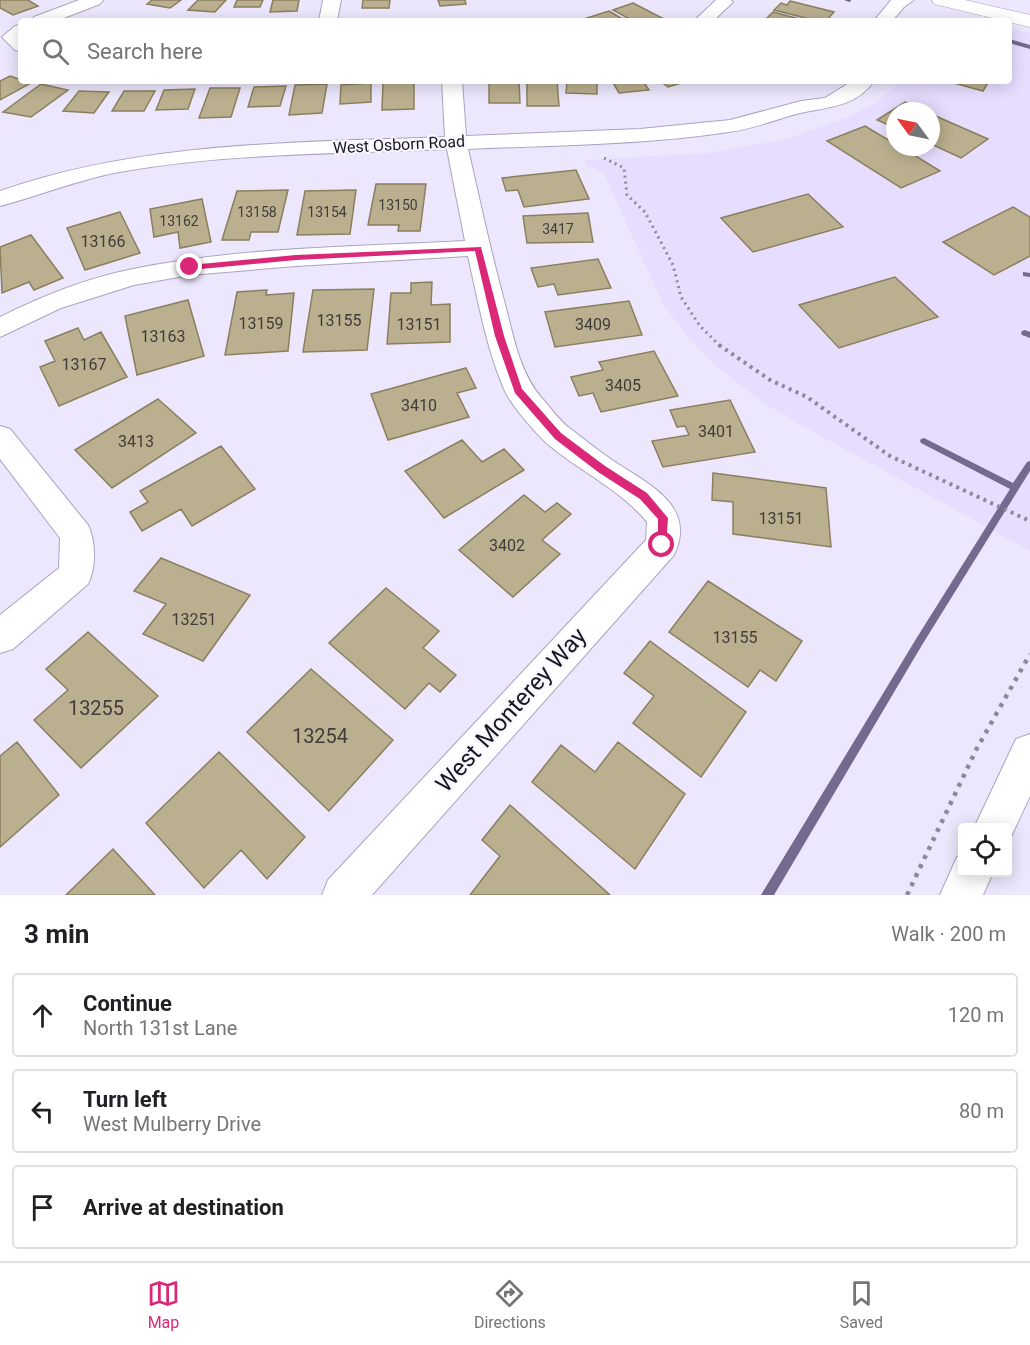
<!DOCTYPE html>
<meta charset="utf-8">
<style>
:root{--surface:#fff;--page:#f6f6f6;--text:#202124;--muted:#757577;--line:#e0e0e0;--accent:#db2777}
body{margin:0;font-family:Roboto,sans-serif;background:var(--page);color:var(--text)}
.controls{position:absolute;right:18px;bottom:18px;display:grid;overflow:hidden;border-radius:6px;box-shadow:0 3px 15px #0003}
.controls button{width:54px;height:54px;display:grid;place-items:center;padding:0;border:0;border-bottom:2px solid var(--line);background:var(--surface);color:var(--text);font:30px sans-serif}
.compass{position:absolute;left:886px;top:102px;width:54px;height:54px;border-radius:50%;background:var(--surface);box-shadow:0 3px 15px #0003;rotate:303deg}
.stop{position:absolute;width:18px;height:18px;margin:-14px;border:4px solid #db2777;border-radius:50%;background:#fff}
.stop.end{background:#db2777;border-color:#fff;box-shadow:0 2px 6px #0008}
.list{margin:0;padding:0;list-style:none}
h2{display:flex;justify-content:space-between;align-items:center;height:78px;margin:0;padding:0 24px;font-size:26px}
h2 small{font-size:20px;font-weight:400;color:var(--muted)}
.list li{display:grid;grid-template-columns:39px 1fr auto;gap:18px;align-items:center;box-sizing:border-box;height:84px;margin:0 12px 12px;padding:0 12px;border:2px solid var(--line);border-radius:6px}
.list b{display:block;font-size:22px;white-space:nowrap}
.list p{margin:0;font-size:20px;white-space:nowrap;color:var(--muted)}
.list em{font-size:20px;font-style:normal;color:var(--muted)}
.icon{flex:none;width:33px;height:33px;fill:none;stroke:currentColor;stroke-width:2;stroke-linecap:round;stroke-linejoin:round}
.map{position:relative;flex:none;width:1030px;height:895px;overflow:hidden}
.search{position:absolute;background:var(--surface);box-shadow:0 3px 15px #0003;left:18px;right:18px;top:18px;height:66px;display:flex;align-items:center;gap:15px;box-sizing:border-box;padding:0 21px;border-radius:6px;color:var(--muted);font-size:22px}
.sheet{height:366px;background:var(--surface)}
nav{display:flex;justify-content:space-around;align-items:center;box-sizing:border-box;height:84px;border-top:2px solid var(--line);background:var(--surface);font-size:16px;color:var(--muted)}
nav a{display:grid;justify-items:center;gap:3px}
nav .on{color:var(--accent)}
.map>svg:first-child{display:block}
.built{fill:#e7deff;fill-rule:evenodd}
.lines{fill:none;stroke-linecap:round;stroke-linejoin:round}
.stream{fill:#74698e;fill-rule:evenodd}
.building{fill:#baaf8e;stroke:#8a7f5f;stroke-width:1.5}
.minor-casing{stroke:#aba2c2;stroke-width:2}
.major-casing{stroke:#aba2c2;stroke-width:1}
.path-far2{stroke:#8c8899;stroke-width:3;stroke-dasharray:2 4;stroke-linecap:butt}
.path-far1{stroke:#8c8899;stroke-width:4;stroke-dasharray:3 4.5;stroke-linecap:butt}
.path{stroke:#8c8899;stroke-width:4.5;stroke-dasharray:4 6;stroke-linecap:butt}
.minor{fill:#fff;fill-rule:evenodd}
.major{fill:#fff;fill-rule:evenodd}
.route{fill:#db2777}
.labels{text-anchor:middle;stroke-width:4.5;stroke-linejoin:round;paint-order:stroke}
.far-number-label{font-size:14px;fill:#423c3d}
.far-street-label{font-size:16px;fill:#1a1622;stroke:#f8f7fe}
.number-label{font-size:16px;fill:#423c3d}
.near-number-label{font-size:20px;fill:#423c3d}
.near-street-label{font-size:24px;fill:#1a1622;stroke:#f8f7fe}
</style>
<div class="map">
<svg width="1030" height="895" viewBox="0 0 1030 895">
<rect width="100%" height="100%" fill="#ece7fc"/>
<path class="built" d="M1009 28 1030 33V551L794 421 765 404 717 367 686 335 663 304 603 172 586 165 585 160 708 153 787 139 853 115 876 102 901 81H1009ZM895 111H931V147H895Z"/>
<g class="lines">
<path class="stream" d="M844 0H851V1L849 2Z
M1009 39 1030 45V49L1009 43Z
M1023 272 1030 273V277L1023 276Z
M1025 330 1030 332V338L1022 335 1021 333 1022 331Z
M924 438 1013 483 1027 462 1030 461V471L922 645 774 895H761L916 639 1010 489 921 443 920 441 921 439Z"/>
</g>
<path class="building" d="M0 0H28L38 6 13 15 0 8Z
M152 0H181L170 8 147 4Z
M198 0H226L215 12 188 10Z
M237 0H263L260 7H234Z
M273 0H299L297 11 270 12Z
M363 0H390L389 8H362Z
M438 0H465L466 4 440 6Z
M790 1 834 12 826 21H817L774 10 781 3 787 5Z
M633 3 666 20 633 21 613 10Z
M609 11 626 21H592L587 18Z
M773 12 807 21H764Z
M10 76 31 83 0 100V81Z
M414 81V109L382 110 383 82Z
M500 81H519L520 103H489V82Z
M527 81H557L559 106H527Z
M567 81H597V94L566 93Z
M612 81H643L649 90 619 93Z
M660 81H688L668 87Z
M947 81H989L983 91Z
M371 83V102L340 104 341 85Z
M41 84 68 90 31 117 3 112Z
M327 84 322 113 289 115 295 85Z
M286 86 280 106 248 107 254 87Z
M210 88H240L231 117 199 118Z
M195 89 188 109 156 110 164 90Z
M79 91 109 92 94 113 63 111Z
M124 91H155L144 111H112Z
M905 102 925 111H895V128L877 120Z
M931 114 988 139 961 158 931 144Z
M865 126 895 144V147H901L940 171 901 188 827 141Z
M576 170 589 199 524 207 518 190 506 191 502 178Z
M376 184H426L420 231H398L399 225H368Z
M288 190 278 232H251L249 240H222L237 191Z
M356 190 350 234 297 235 305 191Z
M808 194 843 227 753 252 721 218Z
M202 199 211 242 180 248 178 232 154 237 150 209Z
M1013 207 1030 217V256L994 275 943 242Z
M120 212 140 253 85 270 67 228Z
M588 213 593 242 527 243 523 216Z
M31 235 63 278 34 290 29 282 2 293 0 247Z
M598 259 611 288 558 295 554 284 538 287 531 268Z
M895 277 938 317 839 348 799 305Z
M432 282 431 305 450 304V342L387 344 391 293H411V283Z
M374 289 367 350 303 352 313 290Z
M267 290 266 295 294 293 288 351 225 355 237 292Z
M188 300 204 356 137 375 125 316Z
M629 301 642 335 555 347 545 312Z
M78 328 84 340 101 332 127 377 59 406 40 367 55 361 45 341Z
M654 351 678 396 601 412 593 393 579 396 571 377 603 370 599 362Z
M466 368 476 388 457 393 469 417 388 440 371 394Z
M158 399 196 433 112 488 75 450Z
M730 400 755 452 663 467 652 441 689 435 685 426 677 427 670 410Z
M462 440 482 462 504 449 524 470 444 518 405 471Z
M221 446 255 489 192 526 181 509 142 531 130 512 148 502 140 491Z
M713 473 826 488 831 547 733 534V502L712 500Z
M524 495 545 512 557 503 571 514 542 540 560 554 513 597 459 550Z
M161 558 250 595 203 661 143 634 166 604 134 591Z
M708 581 802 641 776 681 760 670 748 687 669 632Z
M386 588 439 631 423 648 456 675 440 692 429 683 405 709 329 643Z
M88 632 158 696 81 768 34 720 68 690 46 669Z
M650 641 746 712 701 777 633 723 654 696 624 673Z
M311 669 393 740 329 811 247 732Z
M17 742 59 795 0 847V756Z
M618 742 685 794 635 869 532 782 561 745 595 772Z
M219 752 305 837 267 879 241 850 204 888 146 823Z
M510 805 610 895H470L500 856 482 840Z
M113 849 155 895H66Z"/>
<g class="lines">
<g class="minor-casing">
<path id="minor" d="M79 0H103L100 4 56 21H31L34 17Z
M323 0H341L337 21H319Z
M716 0H731L733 2 713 21H694Z
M891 0H914L904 7 892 21H874Z
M21 25V52L15 50 2 37 15 26Z
M442 81H462L466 136 640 129 730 120 801 101 825 98 852 81H874C856 107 828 107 800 113 777 119 753 129 729 132 643 145 555 145 468 149 480 201 491 253 505 304 513 335 520 373 541 397 551 408 560 422 572 430 585 440 599 451 612 460 646 483 698 505 674 555L372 895H322L328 880 646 540 647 522C621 490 581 472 550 446 537 435 510 404 504 389 486 347 478 300 468 256L296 266 190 275 134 285 61 308 0 337V317C42 296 87 278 133 269 241 247 354 247 465 241L447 149C336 154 223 153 114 173 75 181 38 196 0 206V191C143 141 295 143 445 137Z
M0 426 10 429 88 525C96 542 96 568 88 584L13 649 0 653V615L59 568 60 538 0 459Z
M1030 734V796L1008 843V828H974L1016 739Z
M962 855V872H993L983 895H940L957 857Z"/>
</g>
<g class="major-casing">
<path id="major" d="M932 0H965L1030 15V27L934 4Z"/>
</g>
<path class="path-far2" d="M604 158 624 168 627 195 645 212 673 265 681 297 700 326 721 347"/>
<path class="path-far1" d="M719 345 770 380 807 397 890 456 1030 521"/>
<path class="path" d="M907 895 976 750 1030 654"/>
<use href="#minor" class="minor"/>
<use href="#major" class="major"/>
</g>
<path class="route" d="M481 247 504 336 522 389 561 433 605 466 647 493 668 518 666 548H658V519L640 499 598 472 555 439 515 393 495 336 475 251 296 260 190 270 186 267 190 265 296 255Z"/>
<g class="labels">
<g class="far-number-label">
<text x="398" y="210">13150</text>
<text x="257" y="217">13158</text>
<text x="327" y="217">13154</text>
<text x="179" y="226">13162</text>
<text x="558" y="234">3417</text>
</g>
<g class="far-street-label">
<text transform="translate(399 144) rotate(-3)" y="6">West Osborn Road</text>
</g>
<g class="number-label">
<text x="103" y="247">13166</text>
<text x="339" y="326">13155</text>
<text x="261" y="329">13159</text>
<text x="419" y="330">13151</text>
<text x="593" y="330">3409</text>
<text x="163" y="342">13163</text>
<text x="84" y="370">13167</text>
<text x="623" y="391">3405</text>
<text x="419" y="411">3410</text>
<text x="716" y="437">3401</text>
<text x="136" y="447">3413</text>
<text x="781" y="524">13151</text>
<text x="507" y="551">3402</text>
<text x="194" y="625">13251</text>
<text x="735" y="643">13155</text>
</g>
<g class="near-number-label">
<text x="96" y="715">13255</text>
<text x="320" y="743">13254</text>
</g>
<g class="near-street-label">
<text transform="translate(511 710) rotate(-48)" y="8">West Monterey Way</text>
</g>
</g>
</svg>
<div class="controls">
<button><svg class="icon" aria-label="locate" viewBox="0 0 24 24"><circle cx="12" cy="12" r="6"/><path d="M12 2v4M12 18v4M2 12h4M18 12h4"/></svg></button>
</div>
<svg class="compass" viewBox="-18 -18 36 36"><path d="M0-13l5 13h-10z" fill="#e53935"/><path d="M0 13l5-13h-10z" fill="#757577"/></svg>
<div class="stop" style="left:662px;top:545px"></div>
<div class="stop end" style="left:190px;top:267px"></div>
<div class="search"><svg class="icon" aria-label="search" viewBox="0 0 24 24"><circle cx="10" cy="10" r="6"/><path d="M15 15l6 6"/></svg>Search here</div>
</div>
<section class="sheet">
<h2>3 min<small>Walk · 200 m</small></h2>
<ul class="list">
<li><svg class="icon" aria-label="ahead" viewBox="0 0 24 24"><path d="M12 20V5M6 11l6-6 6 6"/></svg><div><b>Continue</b><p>North 131st Lane</p></div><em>120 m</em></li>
<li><svg class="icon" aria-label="left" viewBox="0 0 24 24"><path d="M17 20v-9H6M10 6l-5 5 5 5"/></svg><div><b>Turn left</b><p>West Mulberry Drive</p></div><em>80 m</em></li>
<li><svg class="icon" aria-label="arrive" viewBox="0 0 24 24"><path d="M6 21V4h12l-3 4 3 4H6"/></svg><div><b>Arrive at destination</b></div></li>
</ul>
</section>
<nav>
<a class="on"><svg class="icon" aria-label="map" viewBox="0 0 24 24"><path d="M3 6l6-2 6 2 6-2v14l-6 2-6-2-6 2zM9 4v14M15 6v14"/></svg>Map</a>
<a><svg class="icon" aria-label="directions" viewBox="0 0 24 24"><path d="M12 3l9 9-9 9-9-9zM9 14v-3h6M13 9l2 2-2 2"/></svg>Directions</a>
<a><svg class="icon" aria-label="saved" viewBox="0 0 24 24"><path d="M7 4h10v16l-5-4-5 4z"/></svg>Saved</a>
</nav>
